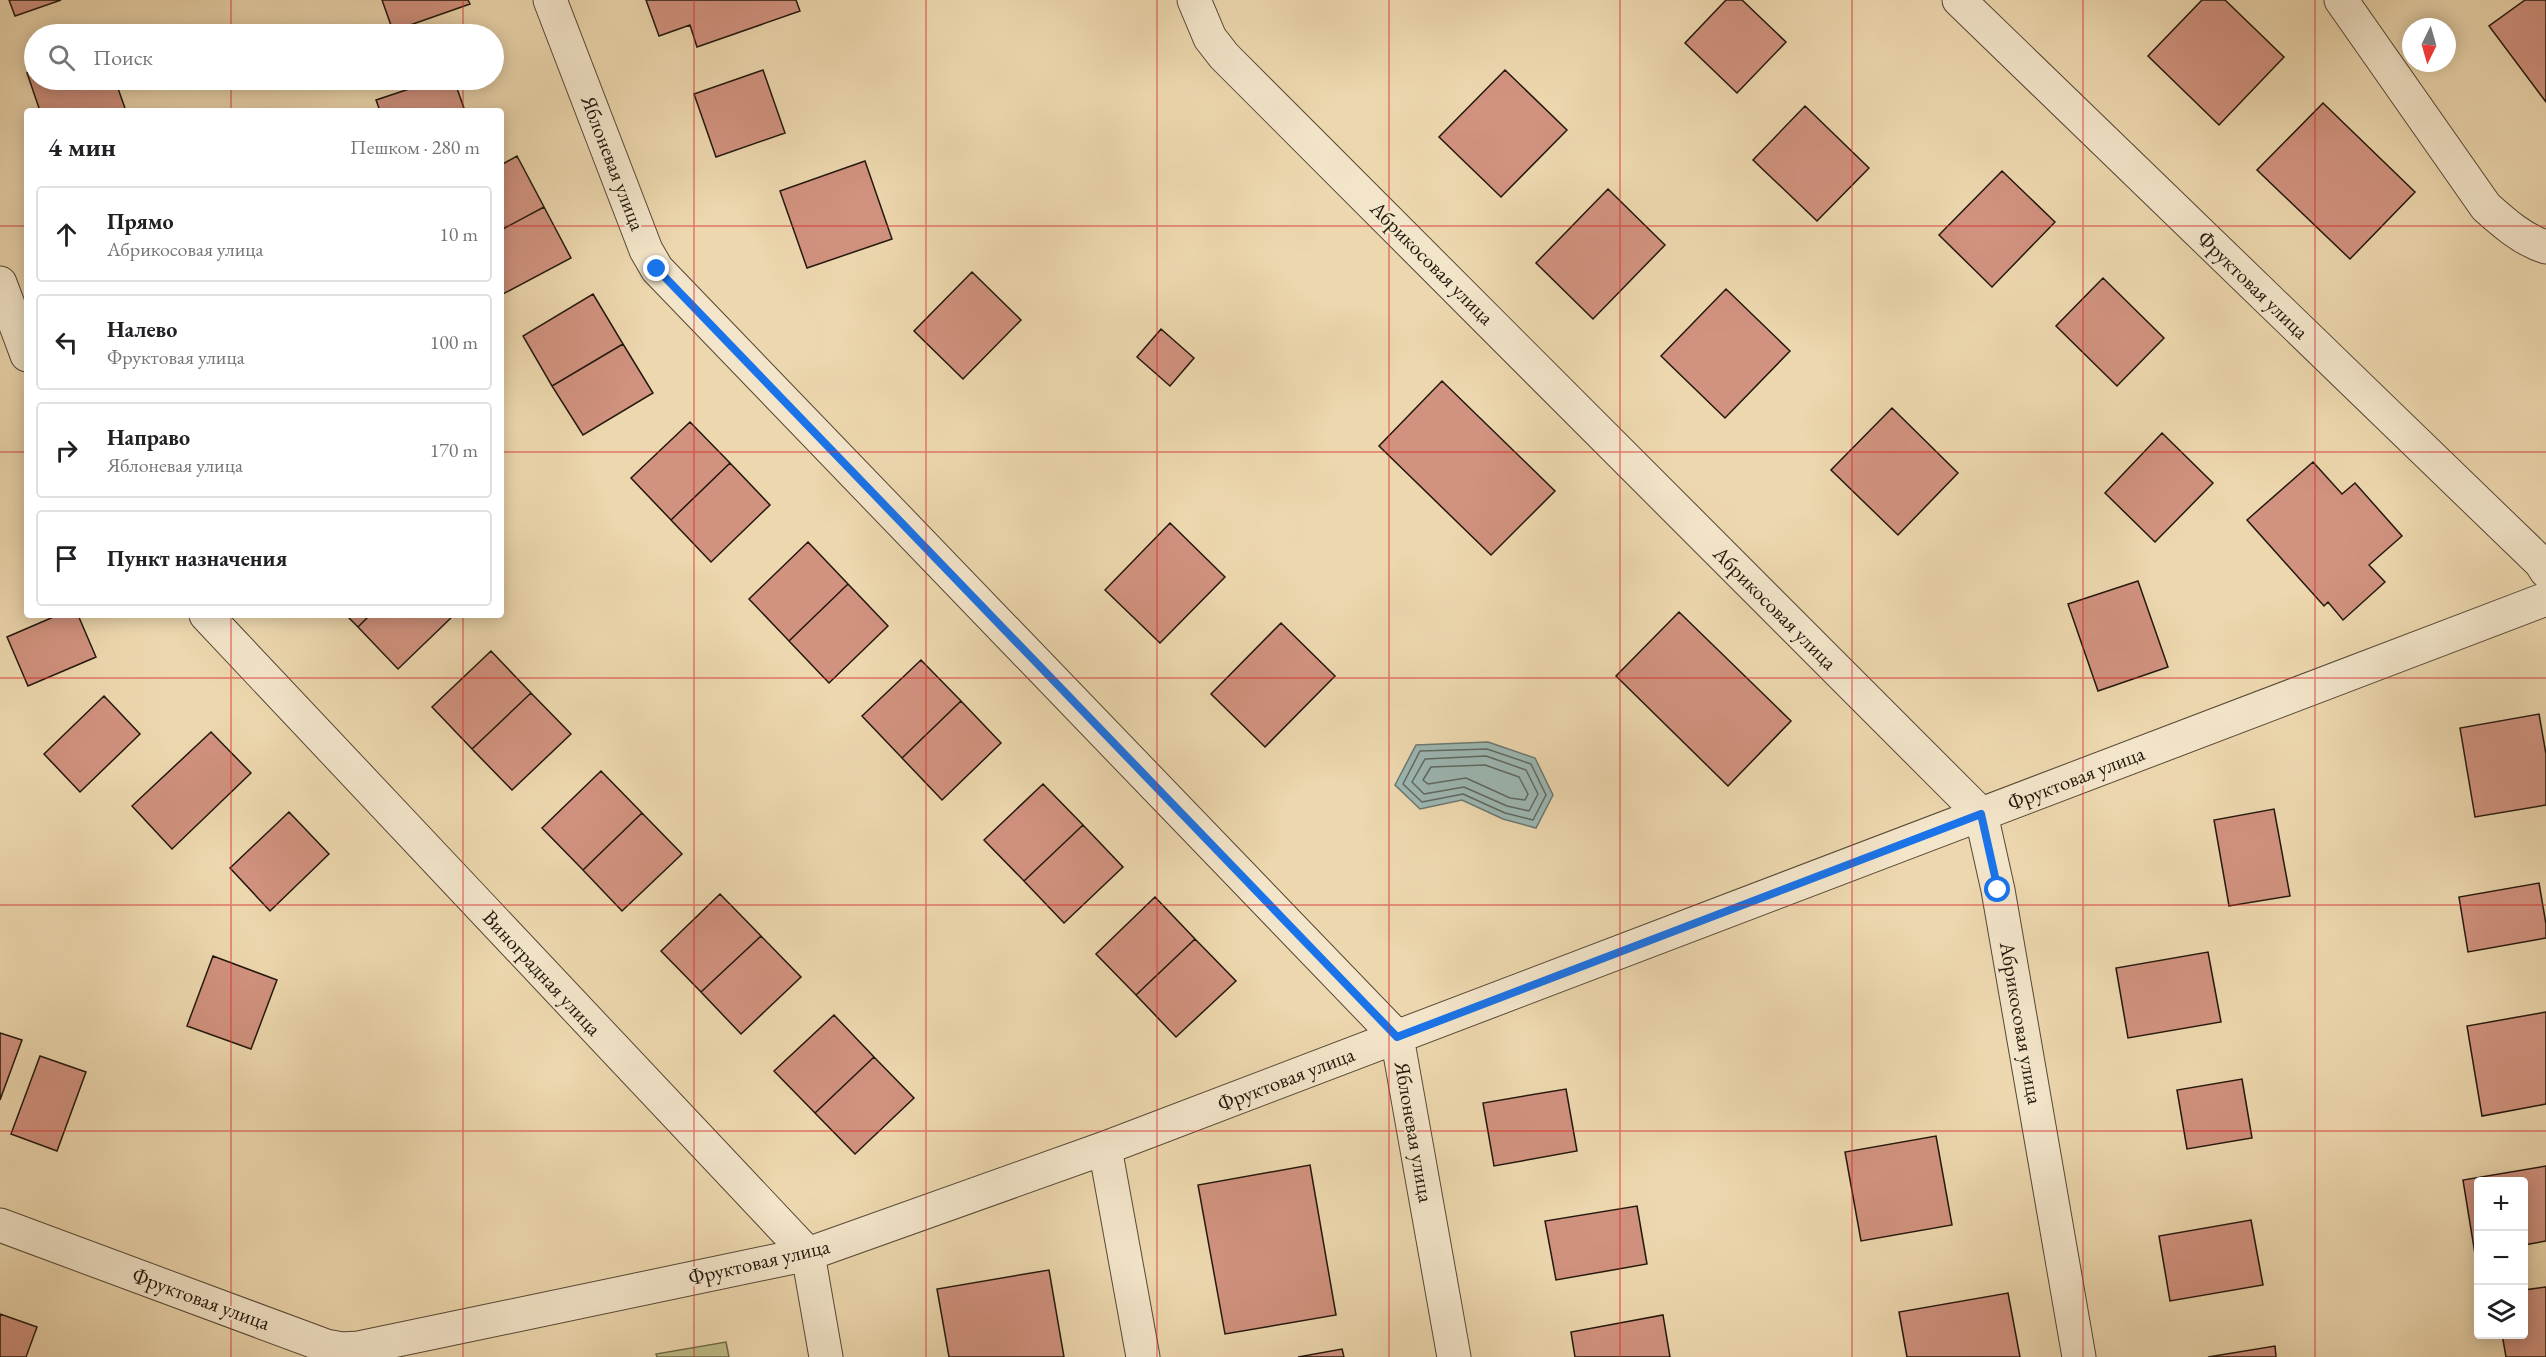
<!DOCTYPE html>
<html lang="ru">
<meta charset="utf-8">
<style>
:root{--surface:#fff;--page:#f2f2f2;--text:#202124;--muted:#757577;--line:#e0e0e0}
body{margin:0;font-family:"EB Garamond",serif;background:var(--page);color:var(--text)}
.controls{position:absolute;right:18px;bottom:18px;display:grid;overflow:hidden;border-radius:6px;box-shadow:0 3px 15px #0003}
.controls button{width:54px;height:54px;display:grid;place-items:center;padding:0;border:0;border-bottom:2px solid var(--line);background:var(--surface);color:var(--text);font:30px sans-serif}
.compass{position:absolute;left:2402px;top:18px;width:54px;height:54px;border-radius:50%;background:var(--surface);box-shadow:0 3px 15px #0003;rotate:185deg}
.stop{position:absolute;width:18px;height:18px;margin:-14px;border:4px solid #1a73e8;border-radius:50%;background:#fff}
.stop.end{background:#1a73e8;border-color:#fff;box-shadow:0 2px 6px #0008}
.list{margin:0;padding:0;list-style:none}
h2{display:flex;justify-content:space-between;align-items:center;height:78px;margin:0;padding:0 24px;font-size:26px}
h2 small{font-size:20px;font-weight:400;color:var(--muted)}
.list li{display:grid;grid-template-columns:39px 1fr auto;gap:18px;align-items:center;box-sizing:border-box;height:96px;margin:0 12px 12px;padding:0 12px;border:2px solid var(--line);border-radius:6px}
.list b{display:block;font-size:22px;white-space:nowrap}
.list p{margin:0;font-size:20px;white-space:nowrap;color:var(--muted)}
.list em{font-size:20px;font-style:normal;color:var(--muted)}
.icon{flex:none;width:33px;height:33px;fill:none;stroke:currentColor;stroke-width:2;stroke-linecap:round;stroke-linejoin:round}
.map{position:relative;flex:none;width:2546px;height:1357px;overflow:hidden}
.search{position:absolute;background:var(--surface);box-shadow:0 3px 15px #0003;left:24px;top:24px;width:480px;height:66px;display:flex;align-items:center;gap:15px;box-sizing:border-box;padding:0 21px;border-radius:33px;color:var(--muted);font-size:22px}
.panel{position:absolute;background:var(--surface);box-shadow:0 3px 15px #0003;left:24px;top:108px;width:480px;height:510px;border-radius:6px}
.map>svg:first-child{display:block}
.green{fill:#bebd86;stroke:#706a49;stroke-width:1.5}
.water{fill:#9cb7b3;stroke:#6b7770;stroke-width:1.5}
.lines{fill:none;stroke-linecap:round;stroke-linejoin:round}
.shore{stroke:#5f6860;stroke-width:1.5}
.building{fill:#d1927f;stroke:#22180c;stroke-width:1.5}
.minor-casing{stroke:#554834;stroke-width:35}
.minor{stroke:#f3e5ca;stroke-width:33}
.route{stroke:#1a73e8;stroke-width:8}
.grid{fill:none;stroke:#d62828;stroke-width:1.5;stroke-opacity:0.55}
.labels{text-anchor:middle;stroke-width:4.5;stroke-linejoin:round;paint-order:stroke}
.street-label{font-size:21px;fill:#22180c;stroke:#f3e5ca}
</style>
<div class="map">
<svg width="2546" height="1357" viewBox="0 0 2546 1357">
<rect width="100%" height="100%" fill="#edd7ae"/>
<filter id="stains"><feTurbulence type="fractalNoise" baseFrequency=".00333" numOctaves="4"/><feColorMatrix values="0 0 0 0 .2 0 0 0 0 .09 0 0 0 0 .02 0 0 0 .5 -.17"/></filter>
<radialGradient id="worn" r=".72"><stop offset=".6" stop-color="#630" stop-opacity="0"/><stop offset="1" stop-color="#630" stop-opacity=".3"/></radialGradient>
<path class="green" d="M726 1342 729 1357H657L656 1354Z"/>
<path class="water" d="M1488 742 1535 758 1553 795 1536 828 1503 819 1462 800 1420 809 1395 785 1416 745Z"/>
<g class="lines">
<path class="shore" d="M1487 749 1531 764 1546 795 1533 820 1505 813 1463 794 1422 802 1403 784 1420 751Z
M1486 756 1526 770 1538 794 1529 811 1507 806 1464 787 1424 794 1412 782 1425 759Z
M1485 765 1519 777 1528 794 1525 800 1510 798 1466 778 1428 784 1423 780 1431 767Z"/>
</g>
<path class="building" d="M9 0H61L15 16Z
M382 0H468L470 4 393 31Z
M646 0H796L800 11 697 47 690 25 659 36Z
M1726 0H1742L1786 42 1737 93 1685 43Z
M2202 0H2225L2284 57 2219 125 2148 56Z
M2525 0H2546V102L2489 26Z
M34 70V80H115L126 111H40L27 73Z
M763 70 785 133 716 157 694 94Z
M1505 70 1567 130 1501 197 1439 137Z
M436 80H454L465 111H380L376 100Z
M2323 103 2415 192 2350 259 2257 170Z
M1805 106 1869 168 1817 221 1753 160Z
M517 156 544 207 501 230V165Z
M865 161 892 239 807 268 780 191Z
M2002 171 2055 222 1992 287 1939 235Z
M1608 189 1665 245 1593 319 1536 263Z
M544 207 571 258 501 295V230Z
M972 272 1021 320 963 379 914 331Z
M2103 278 2164 338 2117 386 2056 326Z
M1726 289 1790 351 1725 418 1661 356Z
M593 294 623 344 552 386 523 336Z
M1161 329 1194 358 1170 386 1137 357Z
M623 344 653 393 583 435 552 386Z
M1442 381 1555 491 1491 555 1379 446Z
M1892 408 1958 473 1898 535 1831 470Z
M690 422 730 463 671 520 631 478Z
M2162 433 2213 483 2155 542 2105 493Z
M2313 462 2342 494 2355 483 2402 536 2369 565 2385 582 2343 620 2328 602 2324 606 2247 520Z
M730 463 770 505 711 562 671 520Z
M1170 523 1225 577 1160 643 1105 590Z
M808 542 848 584 789 641 749 599Z
M2138 581 2168 667 2098 691 2068 604Z
M848 584 888 626 829 683 789 641Z
M1679 612 1791 721 1728 786 1616 676Z
M58 615H78L96 657 28 686 7 637Z
M346 615H370L358 627Z
M370 615H454L398 669 358 627Z
M1281 623 1335 676 1265 747 1211 694Z
M491 651 531 693 472 749 432 707Z
M921 660 961 701 902 758 862 716Z
M531 693 571 734 512 790 472 749Z
M104 696 140 734 80 792 44 754Z
M961 701 1001 743 942 800 902 758Z
M2539 714 2546 754V805L2475 817 2460 728Z
M211 732 251 773 172 849 132 806Z
M601 771 642 813 583 870 542 828Z
M1043 784 1083 825 1024 881 984 840Z
M2274 809 2290 896 2229 906 2214 820Z
M289 812 329 854 270 911 230 868Z
M642 813 682 854 622 911 583 870Z
M1083 825 1123 867 1064 923 1024 881Z
M2539 883 2546 924V938L2468 952 2459 897Z
M720 894 761 936 701 992 661 951Z
M1155 897 1195 939 1136 995 1096 954Z
M761 936 801 977 741 1034 701 992Z
M1195 939 1236 981 1176 1037 1136 995Z
M2208 952 2221 1022 2128 1038 2116 968Z
M213 956 277 980 251 1049 187 1026Z
M2546 1012V1104L2482 1116 2467 1026Z
M834 1015 874 1057 815 1113 774 1071Z
M0 1033 22 1040 0 1100Z
M40 1056 86 1072 57 1151 11 1134Z
M874 1057 914 1098 855 1154 815 1113Z
M2242 1079 2252 1138 2187 1149 2177 1090Z
M1566 1089 1577 1151 1494 1166 1483 1103Z
M1936 1136 1952 1225 1861 1241 1845 1152Z
M1310 1165 1336 1315 1225 1334 1198 1185Z
M2546 1166V1241L2524 1245V1182H2478V1253L2475 1254 2463 1180Z
M1637 1206 1647 1264 1556 1280 1545 1221Z
M2251 1220 2263 1285 2170 1301 2159 1236Z
M1049 1270 1064 1357H949L937 1289Z
M2546 1287V1357H2506L2502 1334H2524V1290Z
M2008 1293 2020 1357H1907L1899 1312Z
M0 1314 37 1327 26 1357H0Z
M1663 1315 1670 1357H1575L1571 1332Z
M2275 1346 2276 1357H2208Z
M1342 1349 1344 1357H1298Z"/>
<g class="lines">
<g class="minor-casing">
<path id="minor" d="M550 0 646 250 657 269 1397 1037 1454 1357
M1194 0 1210 38 1224 56 1981 814 1998 890 2079 1357
M1959 0 2541 563 2546 571
M2341 0 2486 207C2504 223 2523 240 2546 247
M0 283 27 355
M206 615 808 1254 826 1357
M1105 1148 1143 1357
M0 1225 326 1346 342 1349 359 1348 808 1254 1105 1148 2546 599"/>
</g>
<use href="#minor" class="minor"/>
</g>
<g class="lines">
<path class="route" d="M657 269 1397 1037 1981 814 1998 890"/>
</g>
<path class="grid" d="M231 0V34M463 0V34M694 0V1357M926 0V1357M1157 0V1357M1389 0V1357M1620 0V1357M1852 0V1357M2083 0V1357M2315 0V1357M231 80V111M463 80V111M0 226H27M501 226H2546M0 452H27M501 452H2546M231 615V1357M463 615V1357M0 678H2546M0 905H2546M0 1131H2546"/>
<g class="labels">
<g class="street-label">
<text transform="translate(613 163) rotate(69)" y="7">Яблоневая улица</text>
<text transform="translate(1432 263) rotate(45)" y="7">Абрикосовая улица</text>
<text transform="translate(2253 285) rotate(44)" y="7">Фруктовая улица</text>
<text transform="translate(1775 608) rotate(45)" y="7">Абрикосовая улица</text>
<text transform="translate(2076 778) rotate(-21)" y="7">Фруктовая улица</text>
<text transform="translate(542 973) rotate(47)" y="7">Виноградная улица</text>
<text transform="translate(2021 1023) rotate(80)" y="7">Абрикосовая улица</text>
<text transform="translate(1286 1079) rotate(-21)" y="7">Фруктовая улица</text>
<text transform="translate(1414 1132) rotate(80)" y="7">Яблоневая улица</text>
<text transform="translate(759 1262) rotate(-13)" y="7">Фруктовая улица</text>
<text transform="translate(201 1299) rotate(20)" y="7">Фруктовая улица</text>
</g>
</g>
<rect width="100%" height="100%" filter="url(#stains)"/>
<rect width="100%" height="100%" fill="url(#worn)"/>
</svg>
<div class="controls">
<button>+</button>
<button>−</button>
<button><svg class="icon" aria-label="layers" viewBox="0 0 24 24"><path d="M12 4l9 5-9 5-9-5zM3 14l9 5 9-5"/></svg></button>
</div>
<svg class="compass" viewBox="-18 -18 36 36"><path d="M0-13l5 13h-10z" fill="#e53935"/><path d="M0 13l5-13h-10z" fill="#757577"/></svg>
<div class="stop" style="left:1998px;top:890px"></div>
<div class="stop end" style="left:657px;top:269px"></div>
<div class="search"><svg class="icon" aria-label="search" viewBox="0 0 24 24"><circle cx="10" cy="10" r="6"/><path d="M15 15l6 6"/></svg>Поиск</div>
<section class="panel">
<h2>4 мин<small>Пешком · 280 m</small></h2>
<ul class="list">
<li><svg class="icon" aria-label="ahead" viewBox="0 0 24 24"><path d="M12 20V5M6 11l6-6 6 6"/></svg><div><b>Прямо</b><p>Абрикосовая улица</p></div><em>10 m</em></li>
<li><svg class="icon" aria-label="left" viewBox="0 0 24 24"><path d="M17 20v-9H6M10 6l-5 5 5 5"/></svg><div><b>Налево</b><p>Фруктовая улица</p></div><em>100 m</em></li>
<li><svg class="icon" aria-label="right" viewBox="0 0 24 24"><path d="M7 20v-9h11M14 6l5 5-5 5"/></svg><div><b>Направо</b><p>Яблоневая улица</p></div><em>170 m</em></li>
<li><svg class="icon" aria-label="arrive" viewBox="0 0 24 24"><path d="M6 21V4h12l-3 4 3 4H6"/></svg><div><b>Пункт назначения</b></div></li>
</ul>
</section>
</div>
